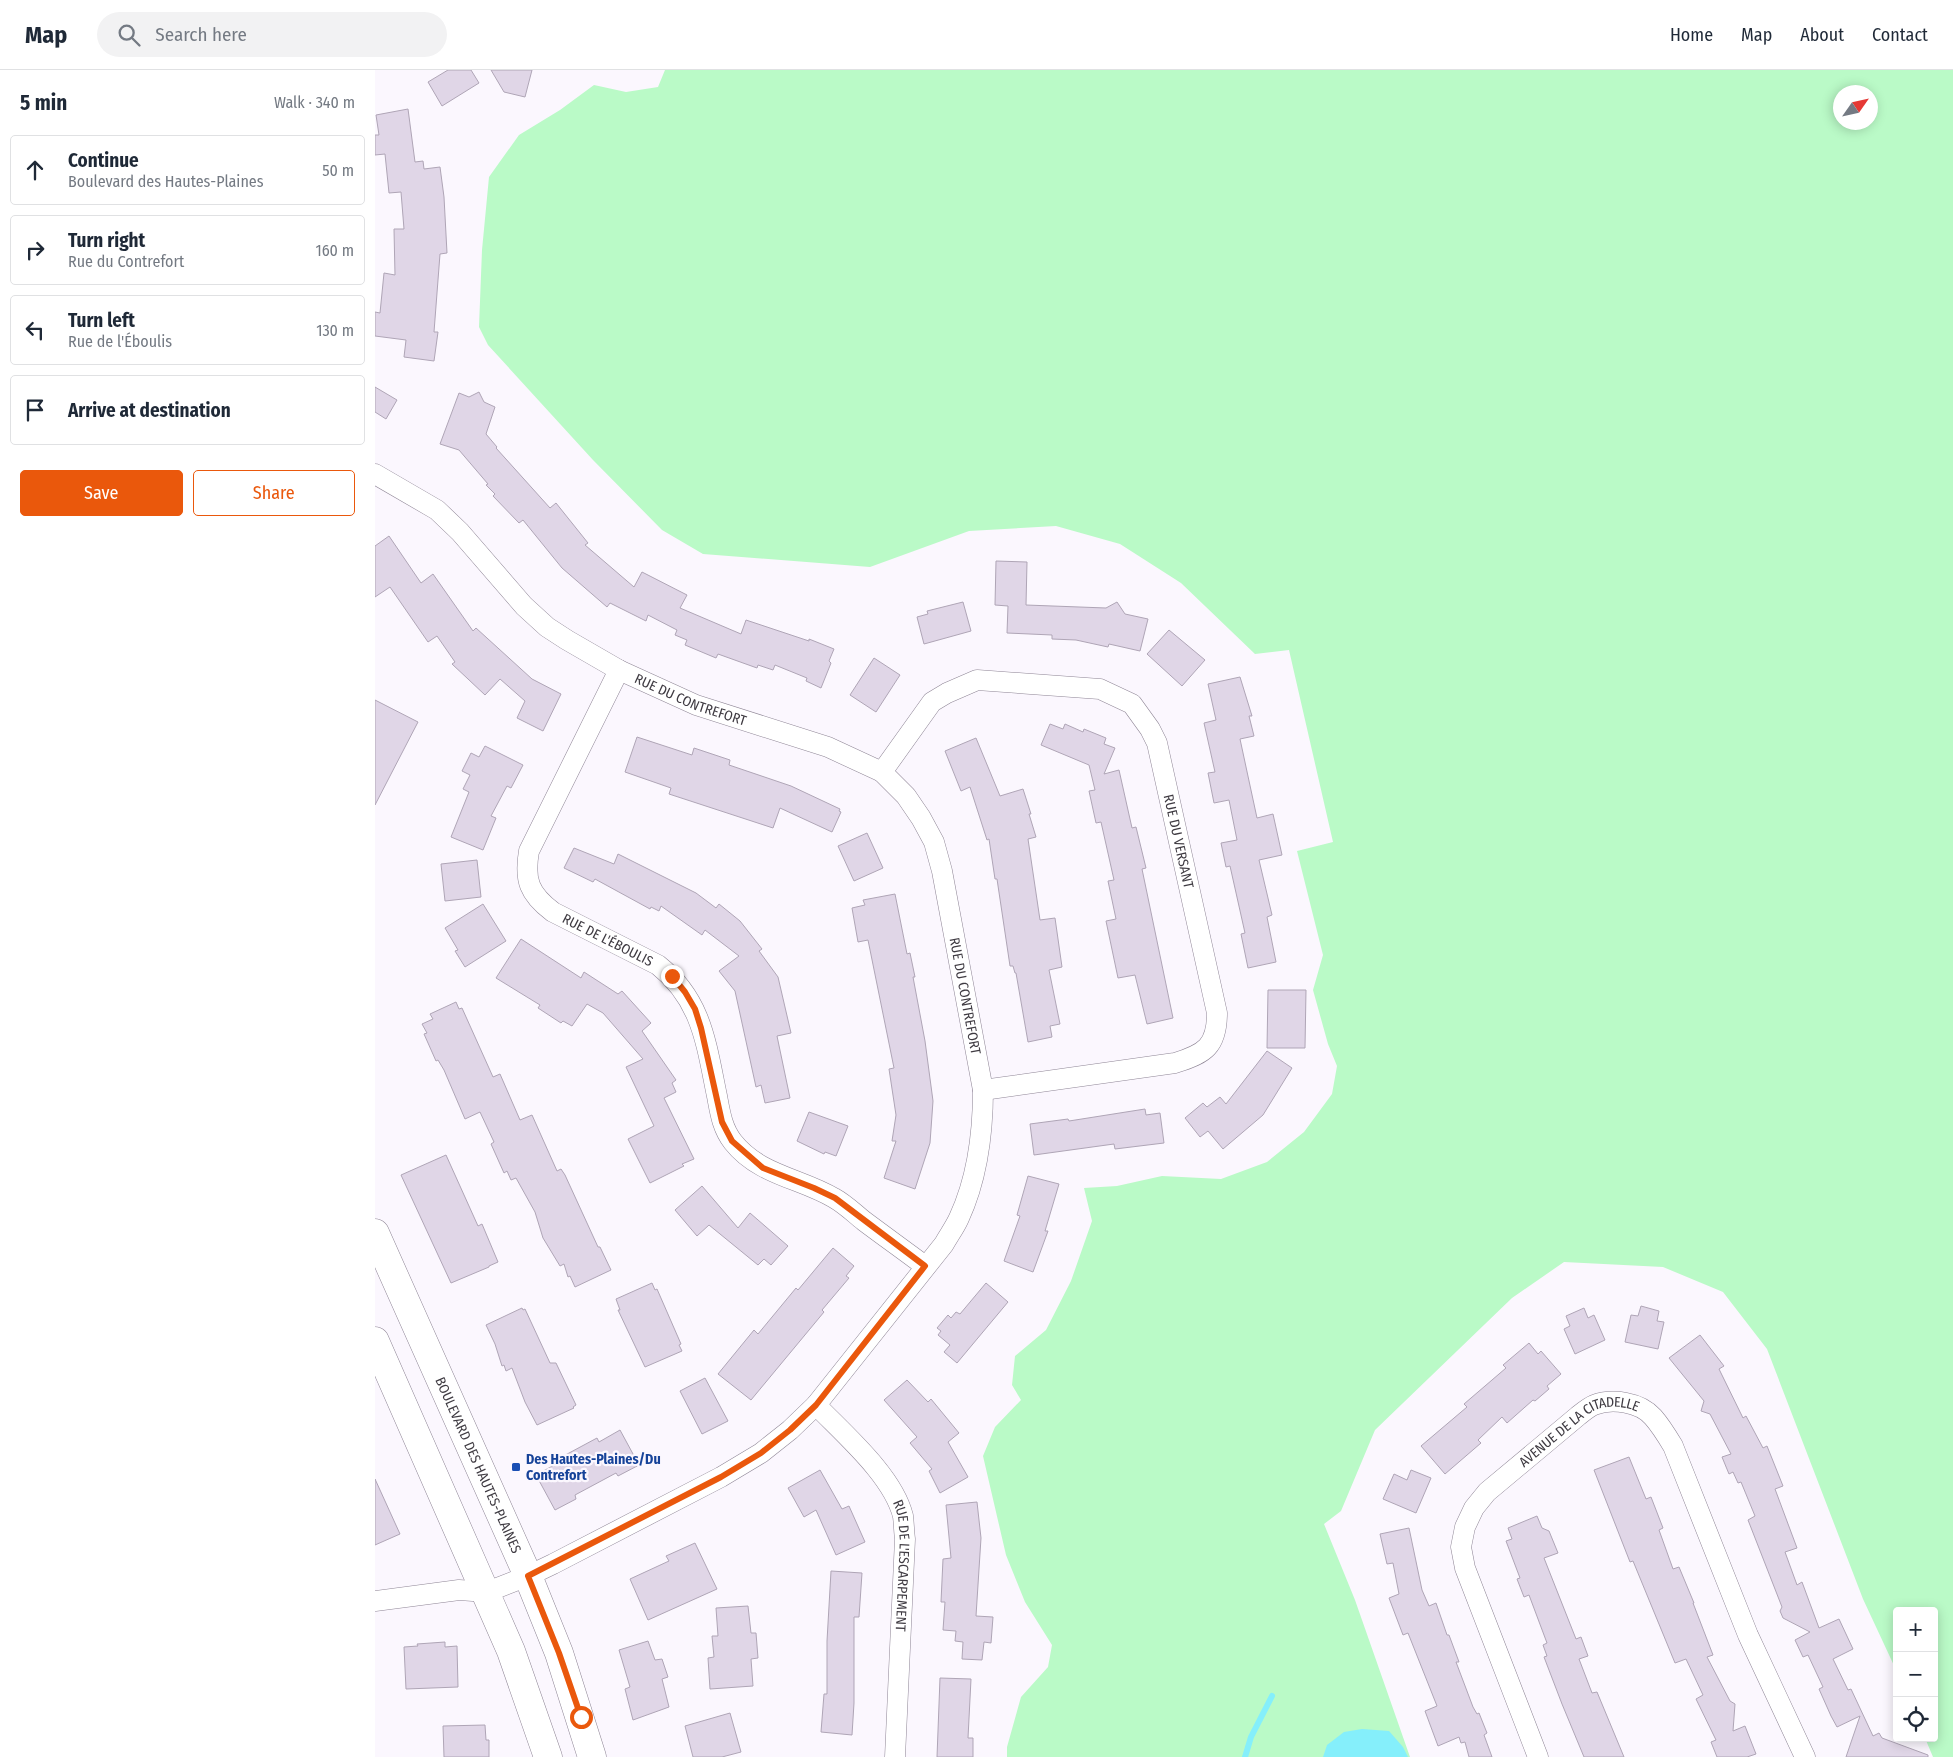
<!DOCTYPE html>
<meta charset="utf-8">
<style>
:root{--surface:#fff;--page:#f2f2f3;--text:#1f2937;--muted:#747a83;--line:#e0e1e3;--accent:#ea580c}
body{margin:0;font-family:"Fira Sans Condensed",sans-serif;background:var(--page);color:var(--text)}
.controls{position:absolute;right:15px;bottom:15px;display:grid;overflow:hidden;border-radius:5px;box-shadow:0 2px 12px #0003}
.controls button{width:45px;height:45px;display:grid;place-items:center;padding:0;border:0;border-bottom:1px solid var(--line);background:var(--surface);color:var(--text);font:25px sans-serif}
.compass{position:absolute;left:1458px;top:15px;width:45px;height:45px;border-radius:50%;background:var(--surface);box-shadow:0 2px 12px #0003;rotate:56deg}
.stop{position:absolute;width:15px;height:15px;margin:-11px;border:4px solid #ea580c;border-radius:50%;background:#fff}
.stop.end{background:#ea580c;border-color:#fff;box-shadow:0 1px 5px #0008}
.list{margin:0;padding:0;list-style:none}
h2{display:flex;justify-content:space-between;align-items:center;height:65px;margin:0;padding:0 20px;font-size:21px}
h2 small{font-size:16px;font-weight:400;color:var(--muted)}
.list li{display:grid;grid-template-columns:32px 1fr auto;gap:15px;align-items:center;box-sizing:border-box;height:70px;margin:0 10px 10px;padding:0 10px;border:1px solid var(--line);border-radius:5px}
.list b{display:block;font-size:19px;white-space:nowrap}
.list p{margin:0;font-size:16px;white-space:nowrap;color:var(--muted)}
.list em{font-size:16px;font-style:normal;color:var(--muted)}
.actions{display:flex;gap:10px;padding:15px 20px}
.actions a{flex:1;padding:11px 0;border:1px solid var(--accent);border-radius:5px;text-align:center;font-size:18px;color:var(--accent)}
.actions .main{background:var(--accent);color:#fff}
.icon{flex:none;width:28px;height:28px;fill:none;stroke:currentColor;stroke-width:2;stroke-linecap:round;stroke-linejoin:round}
.map{position:relative;flex:none;width:1578px;height:1687px;overflow:hidden}
header{display:flex;align-items:center;gap:30px;box-sizing:border-box;height:70px;padding:0 25px;background:var(--surface);border-bottom:1px solid var(--line)}
header strong{font-size:24px}
nav{display:flex;gap:28px;margin-inline-start:auto;font-size:18px}
.search{width:350px;height:45px;background:var(--page);display:flex;align-items:center;gap:12px;box-sizing:border-box;padding:0 18px;border-radius:28px;color:var(--muted);font-size:19px}
main{display:flex}
aside{flex:1;background:var(--surface)}
.map>svg:first-child{display:block}
.green{fill:#bafac7;fill-rule:evenodd}
.water{fill:#85effb}
.lines{fill:none;stroke-linecap:round;stroke-linejoin:round}
.stream{stroke:#85effb;stroke-width:6}
.building{fill:#e0d6e7;stroke:#afa5b6}
.street-casing{stroke:#8f8696;stroke-width:21}
.secondary-casing{stroke:#8f8696;stroke-width:29}
.street{stroke:#fff;stroke-width:20}
.secondary{stroke:#fff;stroke-width:28}
.route{stroke:#ea580c;stroke-width:6}
.transit-dot{fill:#1a4fb4;stroke:#fbf7fe;stroke-width:2}
.labels{text-anchor:middle;stroke-width:4.5;stroke-linejoin:round;paint-order:stroke}
.street-label{font-size:14px;fill:#3f3b42;stroke:#fbf7fe}
.transit-label{font-size:14px;font-weight:bold;fill:#164399;stroke:#fbf7fe;text-anchor:start}
</style>
<header>
<strong>Map</strong>
<div class="search"><svg class="icon" aria-label="search" viewBox="0 0 24 24"><circle cx="10" cy="10" r="6"/><path d="M15 15l6 6"/></svg>Search here</div>
<nav><a>Home</a><a>Map</a><a>About</a><a>Contact</a></nav>
</header>
<main>
<aside>
<h2>5 min<small>Walk · 340 m</small></h2>
<ul class="list">
<li><svg class="icon" aria-label="ahead" viewBox="0 0 24 24"><path d="M12 20V5M6 11l6-6 6 6"/></svg><div><b>Continue</b><p>Boulevard des Hautes-Plaines</p></div><em>50 m</em></li>
<li><svg class="icon" aria-label="right" viewBox="0 0 24 24"><path d="M7 20v-9h11M14 6l5 5-5 5"/></svg><div><b>Turn right</b><p>Rue du Contrefort</p></div><em>160 m</em></li>
<li><svg class="icon" aria-label="left" viewBox="0 0 24 24"><path d="M17 20v-9H6M10 6l-5 5 5 5"/></svg><div><b>Turn left</b><p>Rue de l'Éboulis</p></div><em>130 m</em></li>
<li><svg class="icon" aria-label="arrive" viewBox="0 0 24 24"><path d="M6 21V4h12l-3 4 3 4H6"/></svg><div><b>Arrive at destination</b></div></li>
</ul>
<div class="actions"><a class="main">Save</a><a>Share</a></div>
</aside>
<div class="map">
<svg width="1578" height="1687" viewBox="0 0 1578 1687">
<rect width="100%" height="100%" fill="#fbf7fe"/>
<path class="green" d="M290 0H1578V1687H1558L1550 1668H1559V1541H1522V1602L1488 1529 1392 1279 1348 1222 1288 1197 1189 1192 1137 1228 1000 1360 966 1441 949 1454 980 1530 1035 1687H632V1677L646 1627 673 1597 677 1575 650 1532 631 1485 608 1386 620 1357 646 1330 637 1315 640 1286 671 1260 696 1211 717 1151 709 1118 742 1116 787 1106 846 1109 892 1092 929 1062 957 1024 962 996 953 974 938 920 948 885 922 781 958 772 914 580 880 584 806 513 745 474 681 456 594 461 495 497 328 484 287 460 218 390 113 275 104 257 107 180 114 107 144 65 185 40 219 15 251 22 283 17ZM1466 22H1496V52H1466Z"/>
<path class="water" d="M987 1659 1014 1661 1028 1677 1033 1687H948L952 1675 969 1662Z"/>
<g class="lines">
<path class="stream" d="M870 1687 876 1667 897 1626"/>
</g>
<path class="building" d="M73 0H96L104 13 67 36 53 12Z
M116 0H157L150 27 129 22Z
M33 39 40 92 48 91 49 99 65 97 69 127 72 183 65 184 59 262H63L59 291 29 287 31 270 0 266V242L5 243 9 203 20 205 19 159H29L26 122 14 123 10 84 0 85V65H4L1 45Z
M0 317 22 330 11 349 0 342Z
M104 322 109 332 120 337 111 364 122 377 121 378 175 438 181 433 213 473 210 475 259 517 267 502 312 525 305 538 366 564 371 550 434 571V569L459 579 454 591 456 593 446 618 431 611 432 608 400 595 398 600 383 595 382 598 343 584 341 588 310 575 312 570 300 565 302 560 273 545 271 551 235 533 232 537 187 498 148 450 144 453 118 426 120 424 111 415 113 414 84 380 65 374 84 323 94 327Z
M14 466 46 513 58 504 98 561 101 558 157 609 186 624 168 661 142 648 150 631 125 609 110 625 93 609 77 594 80 592 62 566 53 572 15 517 0 527V476Z
M621 491 652 492 651 535 731 538 742 532 750 544 773 549 765 581 734 574 733 577 701 570 677 569V565L632 563 633 536 620 535Z
M588 532 596 561 549 574 542 547 553 544 552 541Z
M794 560 830 590 807 616 772 584Z
M499 588 525 605 501 642 475 625Z
M865 607 877 646H874L879 666 865 669 882 748 898 744 907 785 884 790 897 845 892 847 901 892 873 898 866 864 870 863 855 796 851 797 846 773 862 770 854 730 839 733 833 703 840 702 829 653 841 650 833 614Z
M0 630 43 652 0 735Z
M675 654 688 659 690 654 708 662 709 659 731 668 729 674 740 678 729 704 744 700 757 758 761 757 771 798 767 799 798 948 772 954 760 905 743 908 731 851 741 849 733 811 739 810 726 752 721 753 714 721 720 720 714 695 666 675Z
M262 667 317 685 319 678 355 690 354 695 416 716 465 739 464 741 466 742 457 762 405 738 398 758 294 724 296 718 250 702Z
M601 668 625 726 648 719 656 744H654L661 767 653 769 665 850 680 848 687 897 674 900 685 954 675 956 677 967 653 972 641 903H640L638 896H635L622 809H620L614 769 612 770 595 717 586 721 570 681Z
M110 676 148 695 136 718 132 716 116 746 121 748 108 780 76 767 94 722 88 719 95 705 87 701 96 683 104 687Z
M492 763 508 798 479 811 463 776Z
M199 778 239 794 243 784 321 823 341 838 344 834 365 851 387 879 384 881 403 907 416 963 402 966 415 1028 390 1033 386 1015 381 1017 360 921 344 901 364 886 330 860 327 865 286 836 284 841 276 837 275 839 220 809 218 812 189 798Z
M102 790 106 827 70 831 66 794Z
M520 824 532 884 535 883 540 907H538L550 971 558 1031 555 1073 540 1119 509 1108 521 1071H517L521 1045 514 999 519 998 493 870 483 872 477 838 490 835 488 830Z
M108 834 131 871 90 897 80 881 83 880 70 858Z
M146 869 206 908 209 902 243 924 247 921 276 953 267 961 301 1010 297 1013 301 1022 289 1028 319 1089 307 1094 309 1096 275 1113 253 1069 279 1056 251 997 268 989 228 943 212 934 197 956 188 951 186 953 163 938 165 935 121 908Z
M893 920H931L930 978H892Z
M81 932 84 939 87 938 118 1007 125 1004 145 1050 157 1045 182 1101 186 1099 190 1105 223 1177H225L236 1200 200 1217 195 1206 193 1207 189 1194 185 1196 168 1168 160 1142 141 1108 136 1110 132 1101 129 1103 116 1074 119 1072 105 1042 90 1049 69 1000 63 990 61 991 49 964 52 963 47 954 58 949 55 944Z
M892 981 917 998 888 1045 848 1079 833 1061 825 1067 810 1048 828 1033 832 1037 845 1027 851 1034Z
M770 1039 771 1045 785 1043 789 1073 740 1079 739 1074 659 1085 655 1054 693 1049 694 1051Z
M434 1042 473 1056 461 1086 450 1082 449 1084 422 1071Z
M71 1085 103 1156 107 1154 123 1192 114 1196V1197L76 1213 26 1105Z
M653 1106 684 1114 670 1161H673L658 1202 629 1191 645 1146 642 1145Z
M327 1116 363 1158 375 1143 413 1176 396 1195 389 1189 383 1195 334 1155 322 1166 300 1140Z
M458 1178 479 1196 471 1206 474 1208 447 1240 449 1242 376 1330 343 1304 379 1260 383 1264 421 1218 423 1220Z
M277 1213 280 1220 282 1219 306 1274 304 1275 307 1281 270 1297 243 1240H245L241 1229Z
M611 1213 633 1232 582 1293 569 1282 575 1275 563 1265 566 1261 562 1258 573 1245 576 1248 581 1242 585 1244Z
M1266 1236 1284 1241 1282 1251 1289 1252 1283 1279 1250 1272 1256 1245 1263 1246Z
M147 1238 148 1240 150 1239 175 1293H181L201 1335 198 1337 199 1338 162 1355 150 1332 137 1298 131 1301 129 1295 127 1296 120 1274 111 1255Z
M1209 1238 1213 1248 1219 1245 1230 1270 1200 1284 1189 1259 1195 1256 1191 1246Z
M1325 1265 1349 1296 1344 1299 1368 1348 1371 1346 1388 1378 1392 1376 1408 1416 1400 1419 1422 1478 1410 1482 1422 1515 1427 1512 1444 1558 1464 1549 1478 1579 1458 1589 1473 1620 1476 1619 1498 1666 1504 1663 1507 1668 1553 1685V1687H1471L1485 1646 1462 1657 1456 1646 1444 1619 1448 1617 1433 1585 1428 1587 1420 1570 1435 1562 1408 1548 1405 1541 1407 1537 1373 1450 1380 1446 1366 1412 1363 1413 1358 1402 1354 1404 1347 1387 1356 1384 1335 1344 1326 1341 1329 1331 1294 1288Z
M1154 1273 1163 1284 1166 1281 1186 1304 1172 1316 1174 1319 1160 1331 1158 1330 1132 1353 1127 1347 1103 1370 1106 1373 1070 1404 1046 1376 1092 1337 1089 1334 1131 1298 1128 1295Z
M330 1308 353 1351 327 1364 305 1321Z
M532 1310 553 1332 556 1329 584 1363 573 1372 593 1407 565 1423 554 1401 557 1399 535 1373 542 1367 509 1330Z
M245 1360 264 1395 243 1406 241 1403 200 1425 201 1429 180 1440 161 1405 183 1393 181 1390 222 1368 224 1372Z
M1254 1387 1271 1429 1276 1427 1288 1458 1284 1460 1298 1499 1304 1497 1319 1533H1318L1338 1585 1332 1587 1355 1631 1360 1634 1358 1661 1370 1656 1381 1684 1372 1687H1342L1336 1672 1341 1670 1321 1629 1328 1625 1311 1589 1300 1593 1258 1491 1255 1492 1219 1400Z
M445 1400 467 1439 474 1436 490 1472 461 1485 441 1440 429 1447 413 1418Z
M1036 1400 1056 1408 1041 1443 1008 1429 1019 1404 1032 1410Z
M0 1409 25 1464 0 1475Z
M602 1432 606 1468 601 1546 618 1547 616 1573 609 1572 607 1590 587 1589 588 1572 580 1571 581 1561 568 1560 570 1532H566L568 1489 576 1488 571 1435Z
M1162 1446 1167 1458 1174 1461 1183 1483 1169 1488 1201 1569 1206 1567 1213 1586 1204 1589 1217 1623 1222 1622 1249 1687H1209L1187 1634 1169 1587 1172 1586 1168 1575 1172 1573 1154 1525 1149 1527 1142 1509 1145 1508 1131 1471 1137 1469 1133 1458Z
M1034 1458 1047 1520 1054 1536 1061 1533 1072 1565H1074L1084 1592H1081L1098 1637 1102 1644 1104 1643 1112 1663 1109 1665 1117 1687H1094L1090 1672 1086 1673 1084 1667 1063 1676 1050 1641 1062 1636 1033 1563 1028 1565 1014 1528 1024 1524 1018 1493 1012 1494 1005 1464Z
M320 1473 342 1519 273 1550 255 1509 294 1491 291 1486Z
M456 1501 487 1503 484 1547H479V1633L477 1665 446 1662 449 1624H452V1571Z
M373 1536 376 1563H381L383 1588 376 1589 378 1616 335 1619 333 1588 339 1587 337 1566H343L341 1538Z
M273 1571 280 1590 287 1589 293 1607 287 1609 294 1637 258 1650 250 1619 255 1617 244 1580Z
M70 1572V1577L82 1576 83 1617 31 1619 29 1577 43 1576 42 1574Z
M565 1608 596 1609 593 1668H598V1687H562Z
M355 1643 366 1682 347 1687H318L310 1656Z
M110 1655 111 1670H114V1687H69L68 1656Z"/>
<g class="lines">
<g class="street-casing">
<g id="street">
<path id="s1" d="M0 404 62 440 85 462 149 536 172 557 192 570 244 600 321 635 453 677 507 702 531 726 546 748 559 772 567 801 608 1020C608 1063 603 1107 584 1148 580 1157 574 1165 569 1174L441 1335 415 1360 386 1383 346 1407 178 1494 153 1506 112 1522 84 1520 0 1531"/>
<path id="s2" d="M244 600 154 781C149 810 154 824 178 842L283 895C327 930 331 973 342 1026 345 1042 347 1058 358 1072 384 1105 425 1108 459 1128 470 1134 479 1143 489 1151 509 1166 530 1181 550 1196"/>
<path id="s3" d="M507 702 557 632 572 623 602 610 725 619 757 634 775 659 782 673 842 943C842 976 830 984 800 993L608 1020"/>
<path id="s4" d="M441 1335C470 1365 518 1406 528 1446 529 1454 529 1462 530 1469L520 1687"/>
<path id="s5" d="M1163 1687 1090 1498 1086 1477 1090 1457 1099 1438 1112 1422 1203 1346C1208 1342 1214 1337 1219 1335 1237 1328 1265 1332 1278 1347 1286 1356 1292 1366 1298 1376L1373 1565 1430 1687"/>
</g>
</g>
<g class="secondary-casing">
<g id="secondary">
<path id="s6" d="M0 1163 153 1506 184 1583 217 1687"/>
<path d="M0 1271 136 1581 173 1687"/>
</g>
</g>
<use href="#street" class="street"/>
<use href="#secondary" class="secondary"/>
</g>
<g class="lines">
<path class="route" d="M206 1647 184 1583 153 1506 346 1407 386 1383 415 1360 441 1335 550 1196 460 1128 439 1118 388 1098 357 1071 347 1052 326 958 320 939 310 922 297 906"/>
</g>
<rect class="transit-dot" x="136" y="1392" width="10" height="10" rx="2.5"/>
<g class="labels">
<g class="street-label">
<text dy="5" stroke="none"><textPath href="#s1" startOffset="394">RUE DU CONTREFORT</textPath></text>
<text dy="5" stroke="none"><textPath href="#s3" startOffset="442">RUE DU VERSANT</textPath></text>
<text dy="5" stroke="none"><textPath href="#s2" startOffset="334">RUE DE L'ÉBOULIS</textPath></text>
<text dy="5" stroke="none"><textPath href="#s1" startOffset="844">RUE DU CONTREFORT</textPath></text>
<text dy="5" stroke="none"><textPath href="#s5" startOffset="400">AVENUE DE LA CITADELLE</textPath></text>
<text dy="5" stroke="none"><textPath href="#s6" startOffset="254">BOULEVARD DES HAUTES-PLAINES</textPath></text>
<text dy="5" stroke="none"><textPath href="#s4" startOffset="192">RUE DE L'ESCARPEMENT</textPath></text>
</g>
<g class="transit-label">
<text x="151" y="1394">Des Hautes-Plaines/Du<tspan x="151" dy="16">Contrefort</tspan></text>
</g>
</g>
</svg>
<div class="controls">
<button>+</button>
<button>−</button>
<button><svg class="icon" aria-label="locate" viewBox="0 0 24 24"><circle cx="12" cy="12" r="6"/><path d="M12 2v4M12 18v4M2 12h4M18 12h4"/></svg></button>
</div>
<svg class="compass" viewBox="-18 -18 36 36"><path d="M0-13l5 13h-10z" fill="#e53935"/><path d="M0 13l5-13h-10z" fill="#747a83"/></svg>
<div class="stop" style="left:206px;top:1647px"></div>
<div class="stop end" style="left:297px;top:906px"></div>
</div>
</main>
